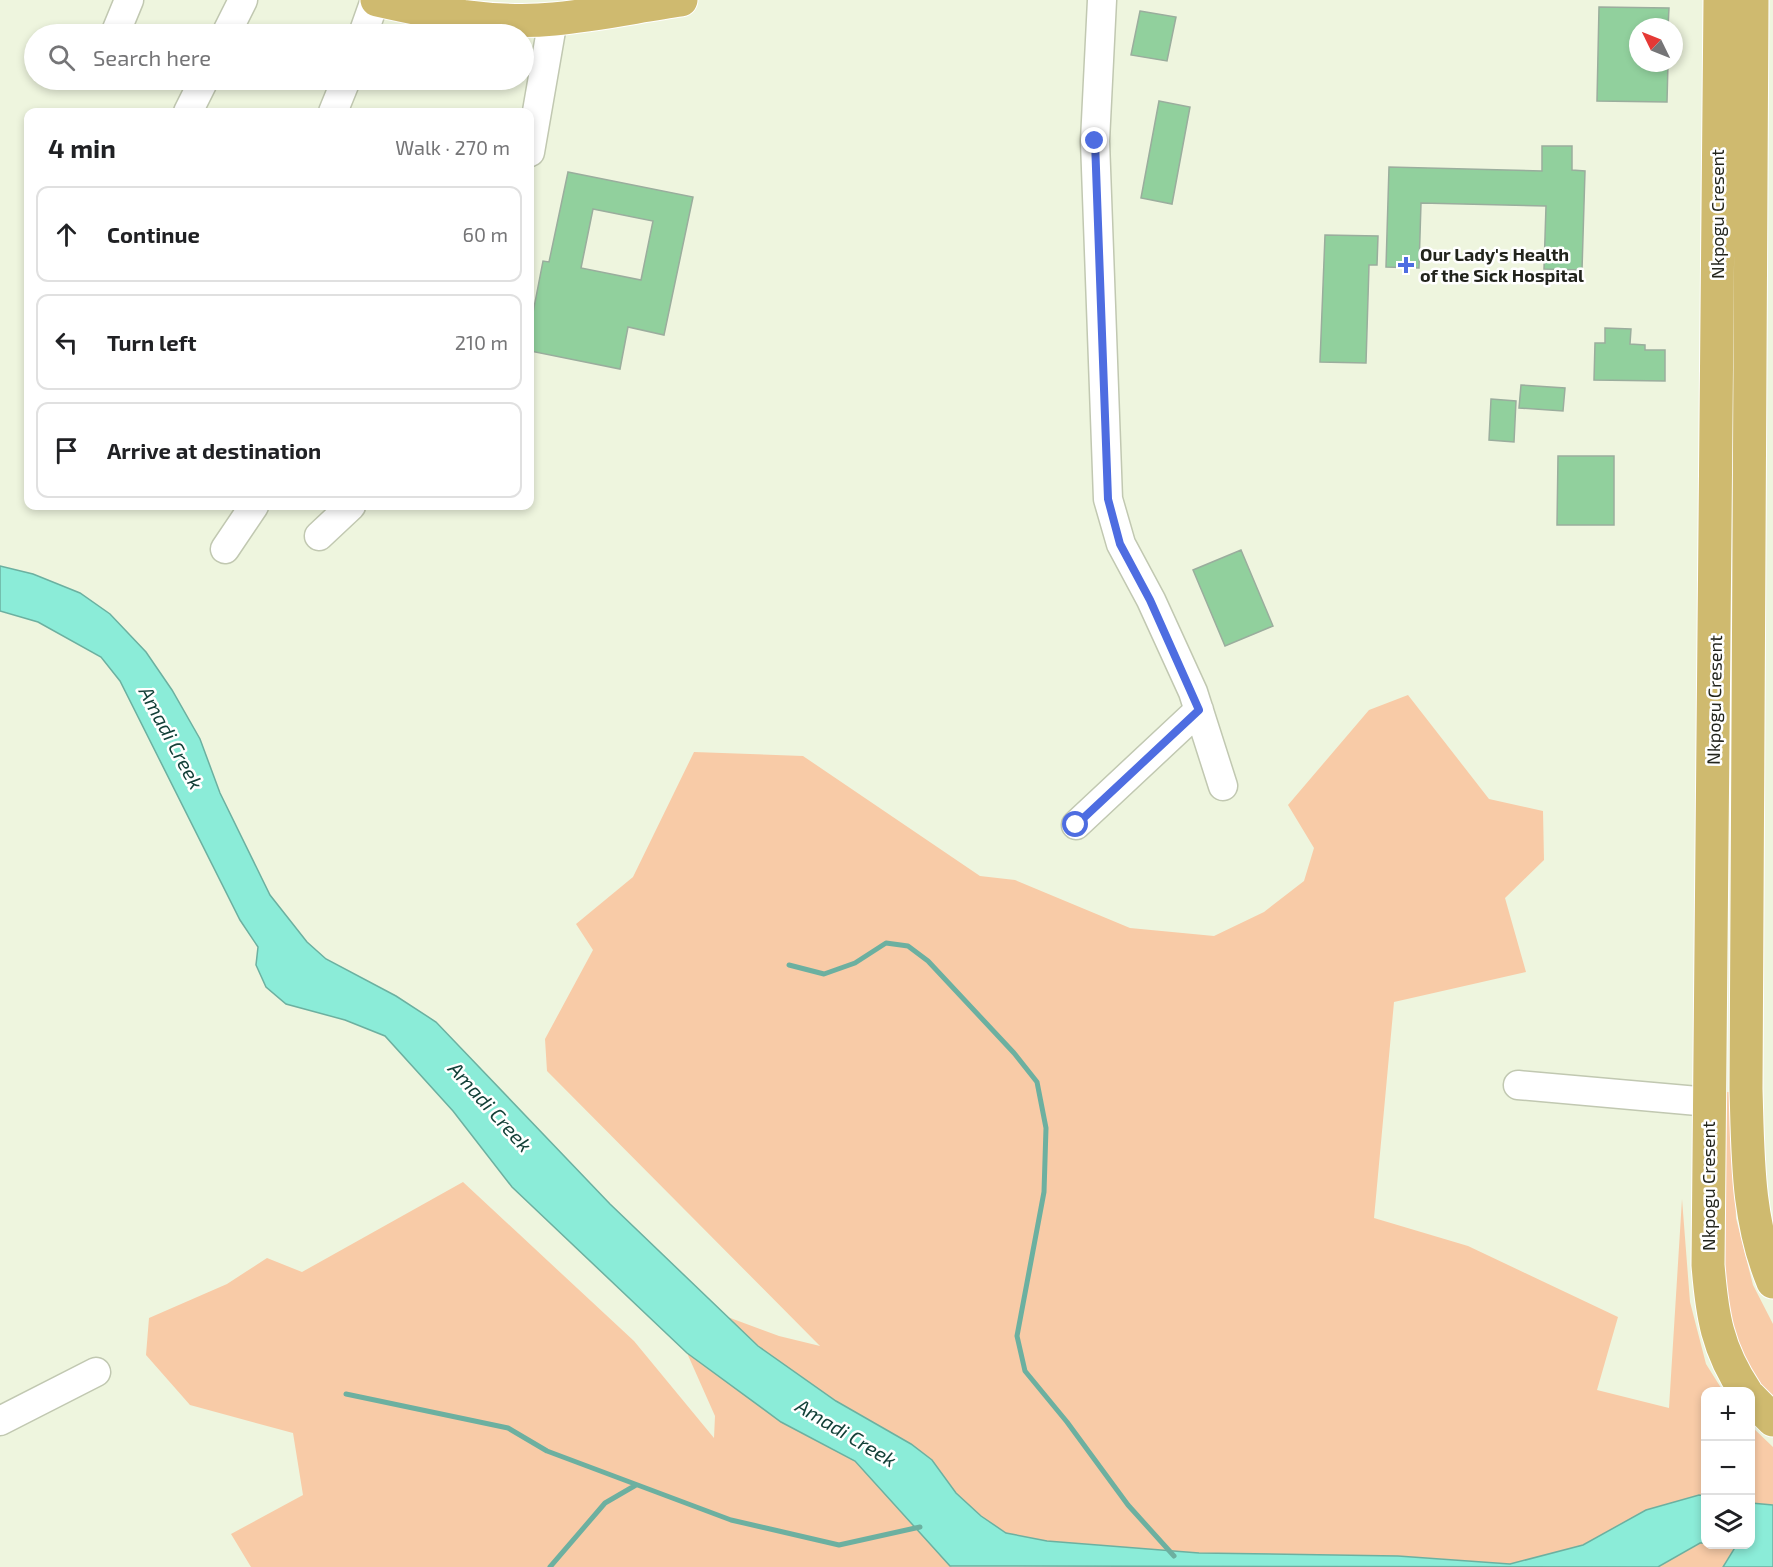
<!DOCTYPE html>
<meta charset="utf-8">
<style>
:root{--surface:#fff;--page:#f6f6f6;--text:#202124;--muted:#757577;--line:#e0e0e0}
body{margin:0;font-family:"Exo 2",sans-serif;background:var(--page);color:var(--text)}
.controls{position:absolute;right:18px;bottom:18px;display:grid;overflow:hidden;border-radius:12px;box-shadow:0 3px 9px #0003}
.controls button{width:54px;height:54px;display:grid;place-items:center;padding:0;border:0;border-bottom:2px solid var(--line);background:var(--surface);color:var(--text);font:30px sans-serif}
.compass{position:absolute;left:1629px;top:18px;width:54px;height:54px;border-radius:50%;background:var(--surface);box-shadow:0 3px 9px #0003;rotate:313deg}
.stop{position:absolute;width:18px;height:18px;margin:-14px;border:4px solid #4e6de1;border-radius:50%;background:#fff}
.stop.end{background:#4e6de1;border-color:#fff;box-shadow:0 2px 6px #0008}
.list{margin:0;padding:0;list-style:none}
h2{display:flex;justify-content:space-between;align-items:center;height:78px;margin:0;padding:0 24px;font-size:26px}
h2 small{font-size:20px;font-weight:400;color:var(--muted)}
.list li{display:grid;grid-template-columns:39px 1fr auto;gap:18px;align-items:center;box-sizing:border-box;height:96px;margin:0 12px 12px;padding:0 12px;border:2px solid var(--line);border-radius:12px}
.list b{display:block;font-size:22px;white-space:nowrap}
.list em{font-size:20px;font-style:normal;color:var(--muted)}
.icon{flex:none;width:33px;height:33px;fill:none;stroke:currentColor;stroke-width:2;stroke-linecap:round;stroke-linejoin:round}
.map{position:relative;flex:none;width:1773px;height:1567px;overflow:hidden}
.search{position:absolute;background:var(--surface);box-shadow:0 3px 9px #0003;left:24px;top:24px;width:510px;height:66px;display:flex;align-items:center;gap:15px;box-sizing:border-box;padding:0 21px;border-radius:33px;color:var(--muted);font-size:22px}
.panel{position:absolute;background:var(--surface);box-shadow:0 3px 9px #0003;left:24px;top:108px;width:510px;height:402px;border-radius:12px}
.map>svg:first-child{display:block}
.green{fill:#f8cba7}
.water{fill:#8becd8;stroke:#6cb0a0;stroke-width:1.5}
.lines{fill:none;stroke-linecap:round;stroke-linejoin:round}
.stream{stroke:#6cb0a0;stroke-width:5}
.building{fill:#91d09d;stroke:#9aad9d;stroke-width:1.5;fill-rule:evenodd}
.minor-casing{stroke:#c1c8b1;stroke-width:31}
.major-casing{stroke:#fff;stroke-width:35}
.minor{stroke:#fff;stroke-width:28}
.major{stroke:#cfba6f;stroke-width:33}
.route{stroke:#4e6de1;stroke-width:8}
.poi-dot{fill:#4e6de1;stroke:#fff;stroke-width:2}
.labels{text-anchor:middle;stroke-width:5;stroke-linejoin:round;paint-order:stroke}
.street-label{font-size:18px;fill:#22241c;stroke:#fff}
.poi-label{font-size:18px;font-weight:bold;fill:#22241c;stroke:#fff;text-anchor:start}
.water-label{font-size:20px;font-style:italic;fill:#134038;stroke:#fff}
</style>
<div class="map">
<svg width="1773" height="1567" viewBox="0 0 1773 1567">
<rect width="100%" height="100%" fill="#eef5de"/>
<path class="green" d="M1408 695 1489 799 1543 811 1544 860 1505 898 1526 972 1394 1002 1374 1218 1468 1246 1618 1317 1597 1390 1669 1408 1682 1199 1690 1302 1706 1364 1723 1391 1706 1392 1705 1496 1699 1495 1646 1510 1583 1545 1510 1564 1398 1556 1199 1553 1047 1541 1006 1533 981 1516 956 1493 932 1460 911 1444 836 1401 758 1346 725 1316 779 1336 820 1346 547 1071 545 1039 593 950 576 924 633 877 694 752 803 756 980 876 1015 880 1130 928 1214 936 1264 912 1304 881 1314 848 1288 805 1369 710Z
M1725 1092H1732L1736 1218 1753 1285 1773 1324V1401L1766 1395 1735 1344 1724 1291Z
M463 1182 634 1341 714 1438 715 1416 687 1353 781 1422 855 1461 952 1567H251L231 1534 303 1495 293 1433 190 1405 146 1355 149 1318 227 1284 267 1258 302 1272Z
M1750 1425 1773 1447V1505L1751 1503Z
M1700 1543 1736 1545 1723 1567H1658Z"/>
<path class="water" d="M0 566 33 574 80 593 110 614 146 652 172 690 200 739 220 793 270 895 307 942 326 959 396 996 436 1022 610 1204 758 1346 836 1401 911 1444 932 1460 956 1493 981 1516 1006 1533 1047 1541 1199 1553 1398 1556 1510 1564 1583 1545 1646 1510 1699 1495 1705 1496V1543H1700L1658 1567 950 1566 855 1461 781 1422 687 1353 512 1187 453 1111 385 1036 345 1020 286 1004 266 987 256 965 258 947 240 920 120 681 101 657 38 622 0 611Z
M1751 1503 1773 1505V1567H1723L1736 1546 1724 1545 1750 1544Z"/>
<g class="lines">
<path class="stream" d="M789 965 824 974 855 963 886 943 908 946 928 961 1014 1053 1037 1082 1046 1128 1044 1192 1017 1336 1025 1371 1067 1422 1128 1505 1174 1556
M346 1394 508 1428 547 1451 731 1520 839 1545 920 1527
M550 1567 605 1503 636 1485"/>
</g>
<path class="building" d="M1599 7 1669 8 1668 27H1638V63H1668L1667 102 1597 101Z
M1140 11 1176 17 1167 61 1131 55Z
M1159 101 1190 107 1172 204 1141 198Z
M1542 146H1572V170L1585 171 1582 270 1544 269 1546 206 1421 203 1419 268 1386 267 1389 167 1542 171Z
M568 172 693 197 664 335 628 327 620 369 530 351V328L543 261 549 262ZM593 209 653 221 641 280 581 268Z
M1325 235 1378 236 1377 265H1369L1366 363 1320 362Z
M1605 328 1631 329 1630 344 1645 345V350H1665V381L1594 380 1595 343H1605Z
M1521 385 1565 388 1563 411 1519 408Z
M1491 399 1516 401 1514 442 1489 440Z
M1558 456H1614V525H1557Z
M1241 550 1273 626 1225 646 1193 570Z"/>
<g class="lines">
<g class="minor-casing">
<path id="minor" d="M1102 0 1095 141 1108 499 1121 544 1151 600 1193 692 1223 786
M115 34 129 0
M226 34 243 0
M363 34 375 0
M188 112 204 80
M333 112 346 80
M530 152 553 19
M319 536 351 506
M225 549 254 506
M1076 825 1199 710
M1518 1085 1709 1102
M0 1421 96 1372"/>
</g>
<g class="major-casing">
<path id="major" d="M377 0C434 13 496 25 554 19 597 15 639 6 681 0
M1720 0 1708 1265C1712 1315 1717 1349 1746 1392
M1752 0 1746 1089C1748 1156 1747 1220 1773 1282
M1750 1397 1773 1420"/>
</g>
<use href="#minor" class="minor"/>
<use href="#major" class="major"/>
</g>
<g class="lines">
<path class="route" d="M1076 825 1199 710 1150 600 1120 544 1108 499 1095 141"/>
</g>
<path class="poi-dot" d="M1403 256h6v6h6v6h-6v6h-6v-6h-6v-6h6z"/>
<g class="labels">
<g class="street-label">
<text transform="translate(1718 214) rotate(-90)" y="6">Nkpogu Cresent</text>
<text transform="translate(1715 700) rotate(-89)" y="6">Nkpogu Cresent</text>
<text transform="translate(1709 1186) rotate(-90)" y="6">Nkpogu Cresent</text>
</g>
<g class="poi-label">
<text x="1420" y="261">Our Lady's Health<tspan x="1420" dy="21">of the Sick Hospital</tspan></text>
</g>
<g class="water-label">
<text transform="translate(171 738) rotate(62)" y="7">Amadi Creek</text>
<text transform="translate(490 1107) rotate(48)" y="7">Amadi Creek</text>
<text transform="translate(846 1433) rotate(31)" y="7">Amadi Creek</text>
</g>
</g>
</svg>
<div class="controls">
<button>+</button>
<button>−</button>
<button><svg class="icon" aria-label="layers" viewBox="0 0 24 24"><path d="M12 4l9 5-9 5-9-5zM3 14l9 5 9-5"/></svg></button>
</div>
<svg class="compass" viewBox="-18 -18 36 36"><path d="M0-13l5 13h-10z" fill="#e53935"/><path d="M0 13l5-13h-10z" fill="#757577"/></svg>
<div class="stop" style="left:1076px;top:825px"></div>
<div class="stop end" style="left:1095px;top:141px"></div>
<div class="search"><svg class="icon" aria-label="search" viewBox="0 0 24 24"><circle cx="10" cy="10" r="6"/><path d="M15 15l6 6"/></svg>Search here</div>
<section class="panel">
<h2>4 min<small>Walk · 270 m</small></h2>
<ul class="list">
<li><svg class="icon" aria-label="ahead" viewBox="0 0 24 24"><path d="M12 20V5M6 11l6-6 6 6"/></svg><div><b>Continue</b></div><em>60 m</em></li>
<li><svg class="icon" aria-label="left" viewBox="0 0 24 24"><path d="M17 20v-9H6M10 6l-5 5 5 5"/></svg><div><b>Turn left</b></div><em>210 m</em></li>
<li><svg class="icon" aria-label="arrive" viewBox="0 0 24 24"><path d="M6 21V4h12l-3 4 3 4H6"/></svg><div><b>Arrive at destination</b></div></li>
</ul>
</section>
</div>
